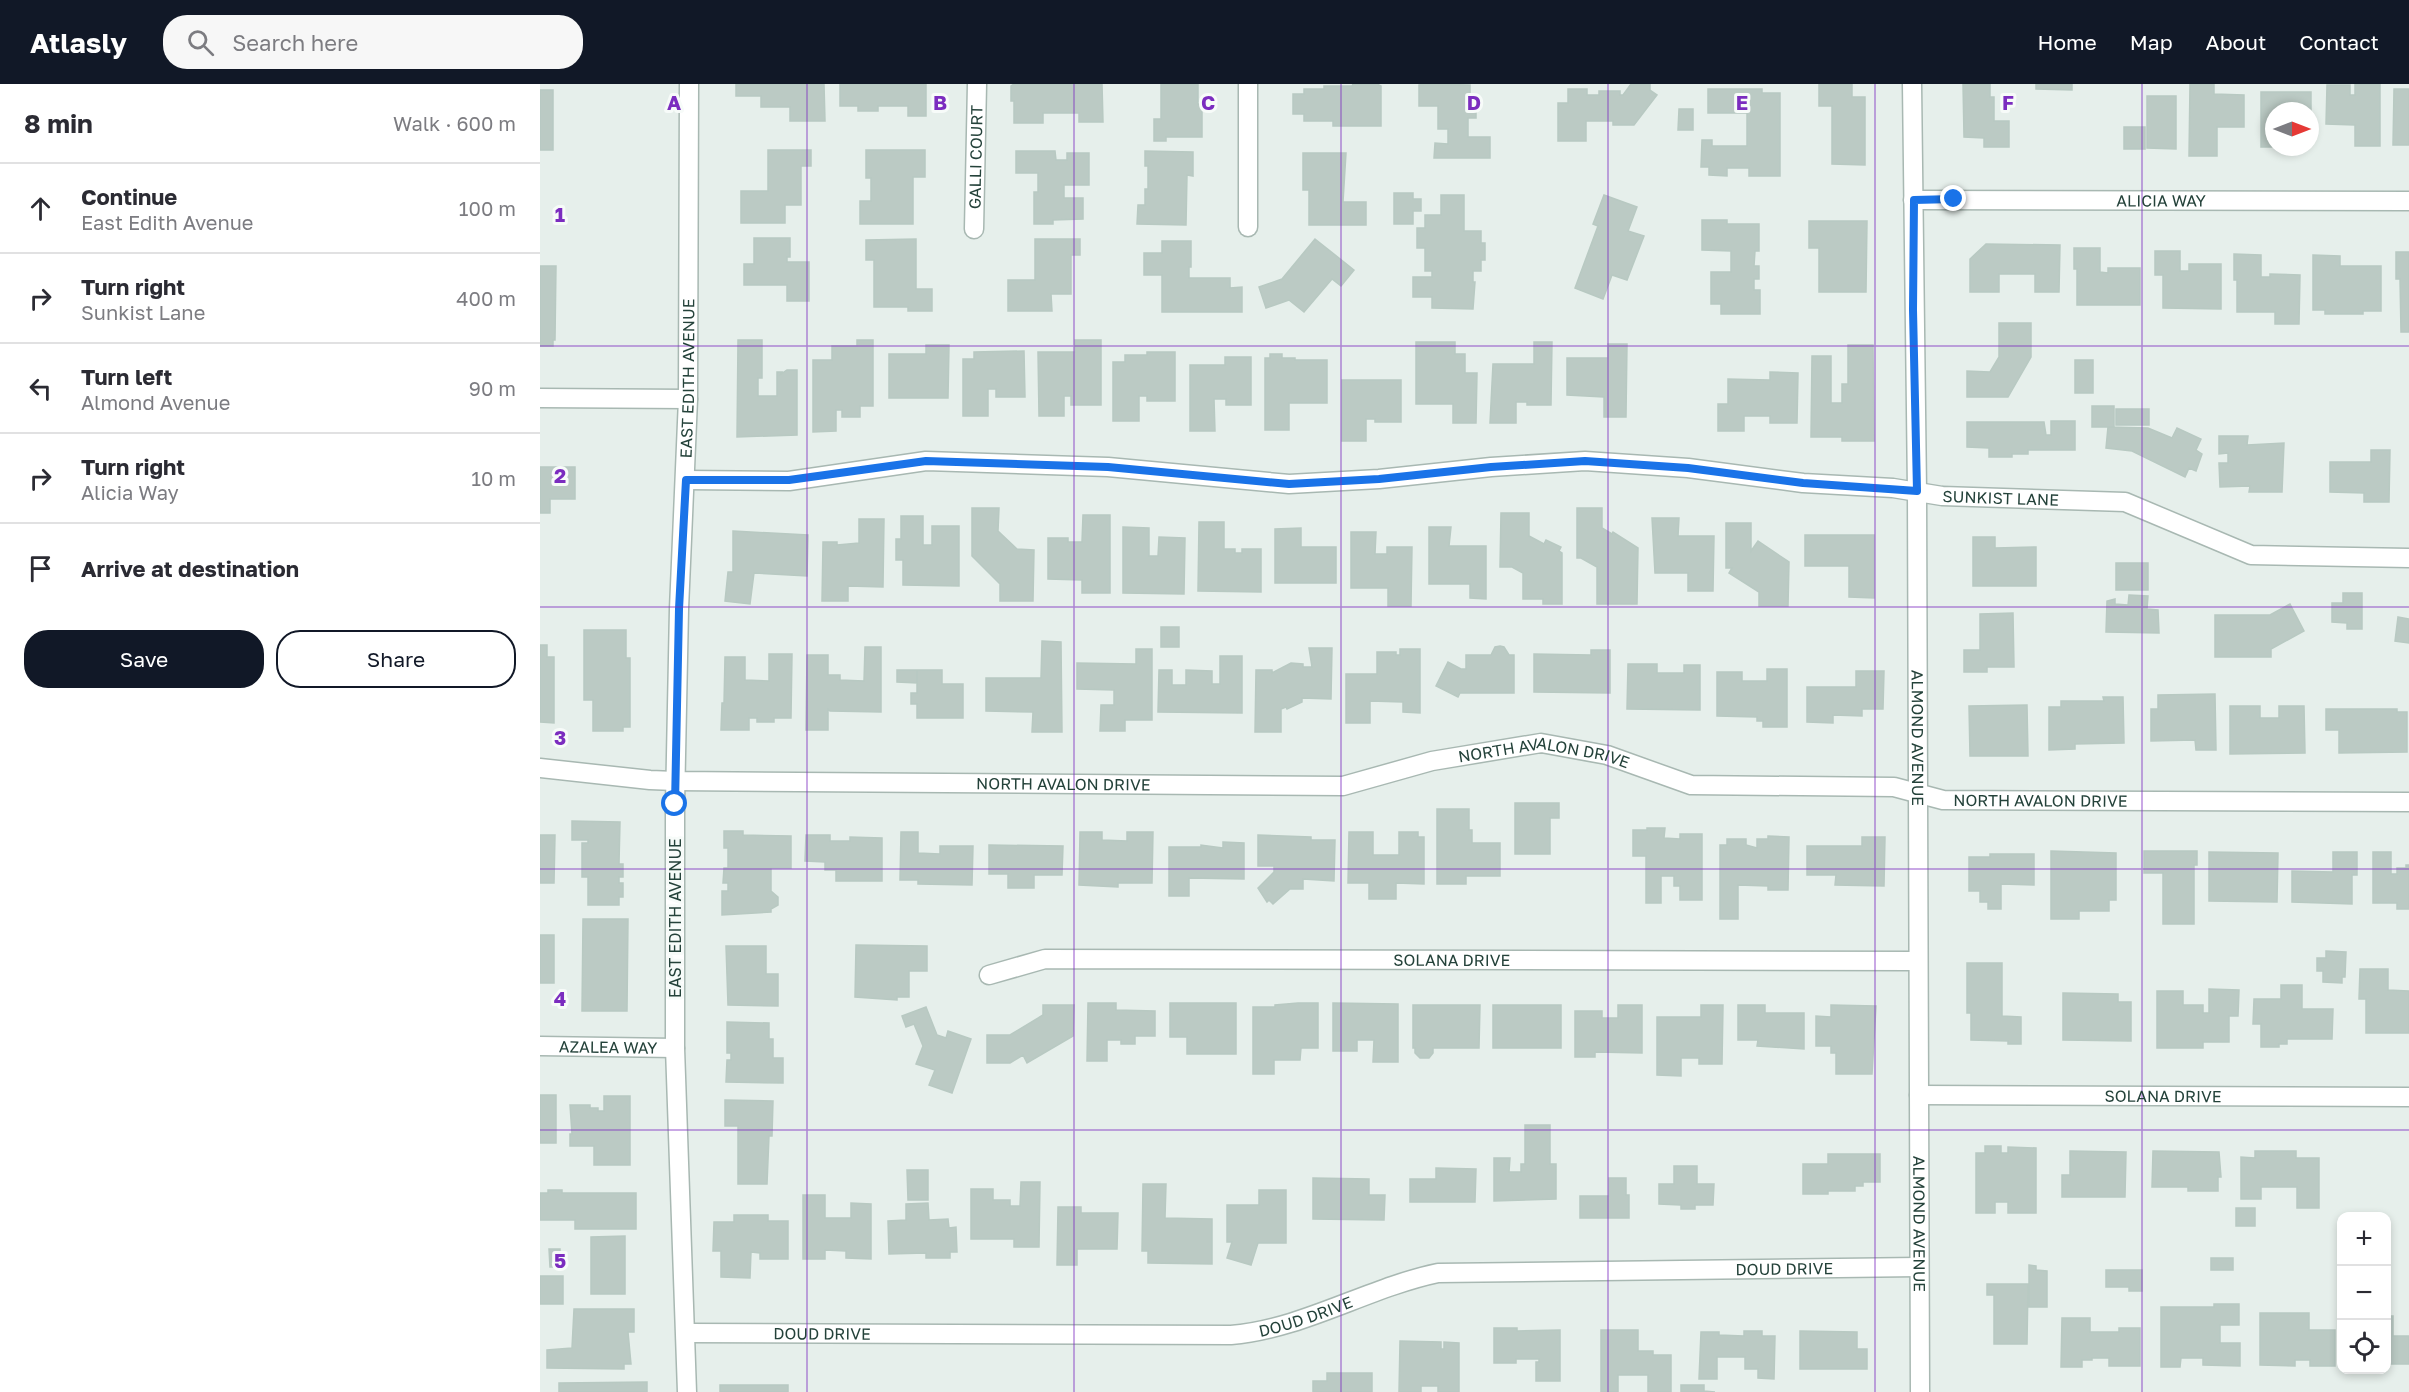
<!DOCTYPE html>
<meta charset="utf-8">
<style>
:root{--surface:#fff;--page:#f7f7f7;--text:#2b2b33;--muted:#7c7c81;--line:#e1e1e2;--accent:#111827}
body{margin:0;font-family:"Golos Text",sans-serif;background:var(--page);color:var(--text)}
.controls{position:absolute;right:18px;bottom:18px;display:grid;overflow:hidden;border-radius:12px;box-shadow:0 3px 9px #0003}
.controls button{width:54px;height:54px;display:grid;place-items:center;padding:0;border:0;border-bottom:2px solid var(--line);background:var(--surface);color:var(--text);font:30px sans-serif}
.compass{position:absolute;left:1725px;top:18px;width:54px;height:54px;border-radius:50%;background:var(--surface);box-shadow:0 3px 9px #0003;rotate:90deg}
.stop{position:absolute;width:18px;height:18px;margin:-14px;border:4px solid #1a73e8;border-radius:50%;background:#fff}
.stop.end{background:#1a73e8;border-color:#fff;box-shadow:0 2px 6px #0008}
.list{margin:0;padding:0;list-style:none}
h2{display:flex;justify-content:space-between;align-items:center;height:78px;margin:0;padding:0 24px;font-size:26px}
h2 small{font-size:20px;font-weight:400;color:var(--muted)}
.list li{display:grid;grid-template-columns:39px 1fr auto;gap:18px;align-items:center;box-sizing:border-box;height:90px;padding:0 24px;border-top:2px solid var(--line)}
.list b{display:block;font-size:22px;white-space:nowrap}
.list p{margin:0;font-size:20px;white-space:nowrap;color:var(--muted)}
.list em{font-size:20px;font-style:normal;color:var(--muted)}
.actions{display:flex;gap:12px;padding:18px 24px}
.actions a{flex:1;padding:14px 0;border:2px solid var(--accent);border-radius:24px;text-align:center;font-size:21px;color:var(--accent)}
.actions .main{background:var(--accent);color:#fff}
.icon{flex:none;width:33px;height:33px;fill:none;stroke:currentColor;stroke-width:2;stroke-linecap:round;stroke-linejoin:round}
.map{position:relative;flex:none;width:1869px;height:1308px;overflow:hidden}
header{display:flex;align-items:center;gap:36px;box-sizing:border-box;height:84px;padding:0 30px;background:var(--accent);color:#fff}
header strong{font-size:28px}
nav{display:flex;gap:33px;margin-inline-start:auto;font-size:21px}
.search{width:420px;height:54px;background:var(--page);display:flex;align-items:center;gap:15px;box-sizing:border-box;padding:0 21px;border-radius:24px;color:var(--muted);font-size:22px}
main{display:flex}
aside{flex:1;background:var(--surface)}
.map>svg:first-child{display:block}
.building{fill:#bbcac4;stroke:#b8c9c2;stroke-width:1.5}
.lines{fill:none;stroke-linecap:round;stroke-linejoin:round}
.minor-casing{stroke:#a8b8b2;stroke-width:21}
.minor{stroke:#fff;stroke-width:18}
.route{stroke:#1a73e8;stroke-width:8}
.grid{fill:none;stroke:#7b2cbf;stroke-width:1.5;stroke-opacity:0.55}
.labels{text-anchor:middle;stroke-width:6;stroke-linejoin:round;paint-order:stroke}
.street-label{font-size:16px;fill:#24423a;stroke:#f7fbf9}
.grid-label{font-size:20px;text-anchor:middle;font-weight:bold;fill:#7b2cbf;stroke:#f7fbf9;stroke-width:6;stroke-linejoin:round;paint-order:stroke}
</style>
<header>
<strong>Atlasly</strong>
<div class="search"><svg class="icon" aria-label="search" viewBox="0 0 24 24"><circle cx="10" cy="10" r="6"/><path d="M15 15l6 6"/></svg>Search here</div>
<nav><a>Home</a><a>Map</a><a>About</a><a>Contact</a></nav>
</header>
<main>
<aside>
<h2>8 min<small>Walk · 600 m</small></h2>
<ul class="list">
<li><svg class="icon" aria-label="ahead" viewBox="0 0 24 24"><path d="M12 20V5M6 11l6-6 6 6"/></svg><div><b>Continue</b><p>East Edith Avenue</p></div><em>100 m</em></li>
<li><svg class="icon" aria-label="right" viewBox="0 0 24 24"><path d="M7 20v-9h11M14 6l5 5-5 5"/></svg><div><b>Turn right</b><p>Sunkist Lane</p></div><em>400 m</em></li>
<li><svg class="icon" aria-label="left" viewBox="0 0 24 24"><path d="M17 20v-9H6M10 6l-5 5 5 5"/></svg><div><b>Turn left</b><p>Almond Avenue</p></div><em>90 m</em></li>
<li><svg class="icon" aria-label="right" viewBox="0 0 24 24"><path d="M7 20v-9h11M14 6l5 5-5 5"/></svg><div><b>Turn right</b><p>Alicia Way</p></div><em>10 m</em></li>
<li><svg class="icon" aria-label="arrive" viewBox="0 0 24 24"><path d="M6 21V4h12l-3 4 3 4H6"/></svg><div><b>Arrive at destination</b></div></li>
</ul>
<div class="actions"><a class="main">Save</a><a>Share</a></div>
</aside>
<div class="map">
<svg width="1869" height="1308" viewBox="0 0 1869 1308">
<rect width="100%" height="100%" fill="#e6efeb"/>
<path class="building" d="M196 0H284L285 37H250V23H221V12H196Z
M300 0H386V32H368V22H338V27H318V22H300Z
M474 0H562L563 38H539V29H503V39H474V17H471V2Z
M621 0H658V20H662V53H626V57H614V35H621Z
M813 0H837L841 2V42H793V37H764V30H753V10H764V5H784V2H812Z
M886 0 930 1V18H936V34H928V53H950V74H894L895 59 908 60V45H898V22H879V1Z
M1091 0H1110V6L1117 11 1094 41H1073V37H1046V57H1018V19H1028V5H1047V11H1059V7H1080V11H1083Z
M1279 0H1312V13H1325V81L1292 80V22H1279Z
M1423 0H1450V13H1454V37H1469V63H1444V54L1424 53Z
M1496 0H1532V6L1496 5Z
M1650 0H1674V10L1704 11V43H1677V72H1649Z
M1815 0H1840V62H1815V41L1786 40 1787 1H1810V11H1815Z
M1168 5H1222V9H1240V92H1209V84H1187V92L1169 91V83H1161L1162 56H1172V62H1207V29H1168Z
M1854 5H1869V61H1853Z
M0 6H13V66H0Z
M1721 8H1771V34L1770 27H1734V63H1721Z
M1607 12H1636V65L1607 64Z
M1139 25H1153V46H1138Z
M1584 43H1605V65H1584Z
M228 66H271V82H261V121H245V139H201V107H228Z
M326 66H385V93H373V140H320V117H331V94H326Z
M476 67H515L516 76H527V69H549V101H524V114H543V135L513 136V140H494V108H498V89H476Z
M605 67 653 68V92L647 91 646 141 597 140 598 121H605V105H608V82H605Z
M763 69H806L803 118H826V141H769V106H763Z
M854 109H873V115H881V127H873V140H854Z
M901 111H924V147H941V159H945V176H941V187H933V198H935L933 225 892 224V213H873V193H892V187H885V164H877V144H885V131H901Z
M1064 111 1097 123 1088 147 1104 152 1087 196 1072 191 1063 215 1035 204 1058 142 1053 140Z
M1162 136H1187V140H1219V167H1215L1214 182H1219V195H1214V206H1220V230H1181V220H1171V188H1191V167L1162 166Z
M1269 137H1327L1326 208H1279V164H1269Z
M214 154H250V173H247V178H269V217H247V201H204V180H214Z
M376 155V205H392V227H368V223H334V176H326V156Z
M495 155H540V171H531V210H511L512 227H468V196H495Z
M775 155 814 186 801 202 792 195 764 228 749 216 726 224 719 203 742 195Z
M622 157H651V183H649V194H690V204L702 203V228H622V191H604V169H622Z
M1446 160 1520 161 1519 208H1495V190H1459V208H1430V175Z
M1534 164H1560V188L1568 189V184H1600V221H1537V185H1534Z
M1615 167H1640V187H1649V180H1681V225L1623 224V191H1615Z
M1856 168H1869V248H1861L1860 195H1856Z
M1694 170 1721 171V193H1730V190L1760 191 1759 240H1735V228H1697V196H1694Z
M1773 171 1800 172V182H1841V227H1823V230H1785V226H1773Z
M0 182H16L15 256H13V262H0Z
M1459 239H1491V273L1468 313H1427V287L1450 288 1459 273Z
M198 256H222V294H218V312H237V288H242L241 290 247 286H257V351L197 353Z
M317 256H333V322H320V333H302V326H296V347L273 348V276H292V262H317Z
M535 256H561V321H531V312H524V332H499L498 268H535Z
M876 258H915V270H925V289H937L936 339H913V320H876Z
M994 258H1012L1011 321H987V318H976V339H950L953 280H994Z
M1068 260H1087L1086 333H1064V313L1027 311V274H1068Z
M386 261H409L408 314H349V270H386Z
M1308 261H1333L1334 357H1302V353H1271L1272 272H1291V319H1302V300H1308Z
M484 267 485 313H456V305H448V332H423V275H434V268Z
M607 268H635V317H607V312H599V337H573V278H585V271H607Z
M730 270H742V274H755V276H787V319H749V346H725V274H730Z
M685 273H711V321H686V315H674L675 347H650V281H685Z
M1535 276H1553V309H1535Z
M1230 288 1258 289 1257 339H1230V332H1204V347H1178V320H1188V295L1230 296Z
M802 296H861V338H835V335H826V357H802Z
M1552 322H1574V343H1552Z
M1576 325H1609V341H1576Z
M1511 337H1535V366H1488V370H1472V373H1449V364L1427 363V338H1504L1506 351H1511Z
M1568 343 1608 344 1632 354 1637 344 1661 355 1656 366 1662 370 1656 387 1649 384 1645 393 1592 367 1566 364Z
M1679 352H1708L1707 361 1744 359 1742 408H1709L1710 402 1680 403 1679 379H1688V369L1679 370Z
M1831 366H1850L1849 418H1824V409L1790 408V378H1831Z
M0 383H35V415H10V429H0Z
M432 424H459L458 447 477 465 494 466 493 517H460V500L432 472Z
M1037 424H1062V444L1072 450 1073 448 1098 464 1097 520H1057V483L1041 474H1037Z
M961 429H989V452L1004 460 1006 456 1021 463 1019 467 1022 469V520H1003V515H983V489L972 483H960Z
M543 431H570V509H542V496L508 495V454H528V458H542Z
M361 432H383V461H392V442H419V502L363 501V476H356V455H361Z
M1112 434H1139L1138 452H1174L1173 507H1148V489H1115Z
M319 435H344L343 503 308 502V517H282L283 458H297V461L319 459Z
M659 438H684V465H695V469H702V465H721V508L658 507Z
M1186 439H1211V467L1218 457 1249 478 1248 522H1219V508L1189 489 1192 484H1186Z
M583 443 609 444V472H618L619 453 645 454 644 510 583 509Z
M889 443H911L909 462H946V515L930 514V500H889Z
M761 444V463H796V499H735V445Z
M193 447 268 451 267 492 214 489 210 520 185 517 188 488H193Z
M811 448H836L835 470H847V463H872L871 522H848V504H811Z
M1265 451H1334V514L1309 513V482H1265Z
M1433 453H1455V464L1496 463V502H1433Z
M1576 479H1608V506H1576Z
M1803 509H1822V545H1807V539L1792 538V519H1803Z
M1589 511 1608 512 1607 525 1618 526 1619 549 1566 548 1567 517 1575 515V520L1588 521Z
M1750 520 1764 547 1731 565V573H1675V531H1730Z
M1473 529 1474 583H1447V588H1424V566H1440V530Z
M1858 533 1869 535V559L1855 557Z
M621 543H639V563H621Z
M44 546H86V574H90V643H83V647H53V616H44Z
M502 557 521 558 522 648H492L493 628 446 627V594H501Z
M0 561H7V573H14V639L0 638Z
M960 562 964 563 969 571H974V609H920L918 613 896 602 908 578 921 585H926V571H951L955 563Z
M325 563H341V628L290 627 288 625V646H266L267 571H288V591H300V596L324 597Z
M769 564H792L791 615 762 614V618L747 625 746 623 741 625V648H715L716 586H732V589L751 579 763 580V583H772Z
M596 565H612V636H585V647H560L561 621H574V606L537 605V579L596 580Z
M860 565H880V629L863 628V618L830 617V639H806V590H837V568H856V571H860Z
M1051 566H1070V609L994 608V570L1051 571Z
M229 570H252L251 634H234V638H217V634H209V646H181L182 619H184L185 573H205V596L229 597Z
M680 572H702V629L618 628 619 586H632V601H646V586L672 587V600H680Z
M1088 580H1117V589H1144V581H1160V626L1087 625Z
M1227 585H1247V643H1223V637H1217V633L1177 632V588H1202V597H1227Z
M357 586H377V599L357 598Z
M377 586H402V600H423V634H377V620H371V609H377Z
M1316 587H1344L1343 625H1322V632L1293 631V639L1267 638V603H1316Z
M1675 610 1676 666H1656L1655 656 1611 657V625H1618V611Z
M1563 613H1583L1584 659 1535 660V665L1509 666V623H1521V617H1564Z
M1487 621 1488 672H1430L1429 622Z
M1690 622H1720V634H1739V622H1764L1765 669 1690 670Z
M1786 625H1857V628H1867V668L1799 669V646H1786Z
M975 719H1019V734H1010V770H975Z
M897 725H929V746H932V759H960V792H926V800H897Z
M32 737 80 738 79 780H83V793H79V799H83V813H79V821H48V793H42V759H48V756H32Z
M1107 744H1125L1124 754 1140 755V750H1162V816H1140V802H1134V792H1121V819H1106V772H1093V746H1107Z
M184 747H203V751L251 752V784H231V807L238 813V821L231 825V828L182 831V807H188V799H183L184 784H188V764H184Z
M361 748H378V769L400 770V762H433L432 801 378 800V796H360Z
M540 748H562V756L587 757V748H613L612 799H578V803L539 801Z
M809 748H833V771H859V748H878V753H884V800L856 799V815H829V799H808Z
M0 751H15L14 799H0Z
M266 751H290V757H310V753L342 754V797H296V786H285V778L265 777Z
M718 751 771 753V756H795L794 797 763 795V805H750L733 820 729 816 727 818 718 804 734 788V782H718Z
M1228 752 1249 753 1248 806H1228V802L1198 801V835H1180V761H1187V755H1206V761L1217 764V755H1228Z
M1322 753H1345L1344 802 1295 801 1296 791H1267V762H1322Z
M683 758 704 759V795L649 794V812H629V763H661V761L683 764Z
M449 761 523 762 522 791H494V804H468V790H449Z
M1511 767 1576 769V816H1569V827H1539V835H1511Z
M1604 767H1657V781H1654V840H1623V789H1604Z
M1669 768 1738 769 1737 818 1669 817Z
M1793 768H1817V791H1812V820L1752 818V787L1793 788Z
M1833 768H1851V790H1857V784H1866V781H1869V825H1857V819H1833Z
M1450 770H1494V801L1461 800V825H1448V818H1440V807H1429V773H1450Z
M43 835H88L87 927H42Z
M0 851H14V899H0Z
M316 861 387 862V887H369V913H357V916L315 913Z
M186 862H226V890H238V922L188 921Z
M1786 867 1806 868 1805 893H1802V899L1783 898V887H1777V874H1786Z
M1427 879H1462V932L1481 933V960H1468V957L1431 956V929H1427Z
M1820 885H1848V906L1869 907V949H1826V915H1819Z
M1741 901H1762V925H1793L1792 955H1747V960H1739V963H1721V940H1713L1714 915H1741Z
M1669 905 1699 906 1698 932H1689V958H1663V964H1617V907H1643V921H1663V929H1669Z
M1523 909 1578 910V918H1591V957L1523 956Z
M548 919H576V926L615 927V952H595V960H581V956H567V977H547Z
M630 919H696V970H647V953H630Z
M758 919H778V964H761L760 976H734V990H713V923H735V921Z
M793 919 858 920V978H833L834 956H817V967H793Z
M503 921H534L533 952 487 979 483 971 470 979H447V951H470L503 931Z
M873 921H940L939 964H893V969L889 974H880L875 969V964H873Z
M953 921H1021V964H953Z
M1078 921H1102V969L1055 968V973H1035V927H1062V934H1078Z
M1161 921H1183L1182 980H1159V974H1141V992L1117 991V933H1161Z
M1198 921H1225V929H1264V965L1217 962 1218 956H1198Z
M1291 921 1336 922 1332 990H1296V969H1291V962H1276V932L1291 933Z
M386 923 397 951 406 954 408 947 431 955 412 1009 389 1001 395 986 376 980 383 962 374 940 366 943 362 932Z
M187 938 229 939V955H233V974H243V999L186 998 187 976H191V969H187Z
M0 1011H16V1059H0Z
M64 1012H90V1081H54V1062H30V1050H32L30 1021H50V1024H58V1027H64Z
M185 1016 233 1017 232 1052H229L227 1100H198V1042H185Z
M985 1041H1010V1080H1016V1115L954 1117V1074H970L969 1088H981V1080H985Z
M1445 1062H1461V1069H1468V1063L1496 1064V1129H1468V1118H1455V1129H1436V1069H1445Z
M1530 1067 1586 1068 1585 1113H1522V1091H1530Z
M1613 1067 1679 1068 1681 1093H1678V1107H1648V1103H1612Z
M1715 1067H1756V1074H1779V1124H1757V1103H1721V1115H1701V1073L1715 1074Z
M1288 1070H1340V1098H1323V1102H1315V1107H1288V1110H1263V1080H1288Z
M1134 1082H1157V1100H1174L1173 1121H1155V1125H1141V1121L1119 1120V1100H1134Z
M896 1084 936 1085 935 1118H870V1095H896Z
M367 1086H388V1116H368Z
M773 1094 829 1095V1111H845L844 1136 773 1135Z
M1069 1094H1086V1111H1089V1134H1040V1112H1069Z
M481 1098H500L499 1163H474V1155H431V1105H453V1116H470V1122H480Z
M603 1100H626L625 1134 672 1135V1180L608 1179V1167H602Z
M8 1106H22V1109H96V1145H35V1136H0V1109H8Z
M719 1106H746V1159H718L711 1181 687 1174 692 1158H687V1121H719Z
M263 1111H285V1134H311V1119L331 1120V1175L306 1174V1167L285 1166V1175H263Z
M388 1119 389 1136 408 1135 409 1144 416 1143 417 1168H410V1174H386V1169L349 1170 348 1137 366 1136V1120Z
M518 1123H541V1129H578L577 1165H537V1181H517Z
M1696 1124H1715V1142H1696Z
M194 1131H228V1137H248V1175H220V1169L211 1168 210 1194 181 1193V1167H173L174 1138H194Z
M85 1152V1210H51V1153Z
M9 1165H20V1183H10Z
M1671 1174H1693V1186H1671Z
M1489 1181 1496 1182V1186L1507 1187V1223H1489Z
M1566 1186H1602V1207H1589V1203H1566Z
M0 1192H23V1220H0Z
M1447 1200H1488L1487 1260H1454V1211H1447Z
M1674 1220H1699V1241H1680V1259H1700V1282L1663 1281V1274H1641L1640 1283H1621V1223H1674Z
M34 1225H94V1248H88L91 1280H84V1285L7 1284V1266L32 1264Z
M1720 1229H1769V1246H1795V1282H1770V1276H1755V1282L1720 1281Z
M1846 1232H1853V1252H1869V1280H1846Z
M1522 1234H1550V1248H1579V1244H1600V1282H1569V1274H1552V1276H1542V1283H1521Z
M954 1244H977V1247L1020 1246V1297H996V1278H999V1275H976V1279H954Z
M1061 1246H1098V1267H1113V1271H1131V1308H1108V1291H1078V1308H1061Z
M1204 1247H1222V1252H1235L1234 1295 1218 1294V1285H1205V1273H1177V1295H1159L1161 1248H1179V1251L1204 1252Z
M1260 1247 1317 1248V1265H1327V1285H1260Z
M860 1257 901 1258V1265H904V1258L919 1259V1308H898V1302H881V1308H859Z
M787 1289H832V1308H773V1297H787Z
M107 1298V1308H19V1299Z
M180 1301H248V1308H180Z
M1141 1301H1164V1307L1175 1308H1141Z"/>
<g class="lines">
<g class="minor-casing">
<g id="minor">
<path d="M708 0V143"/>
<path id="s1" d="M1372 0 1377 407 1380 1308"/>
<path id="s2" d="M1373 116 1869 117"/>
<path id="s3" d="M434 145 437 0"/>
<path d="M0 314 148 315"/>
<path id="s4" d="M146 396 249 397 386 377 568 383 749 400 839 395 951 383 1045 377 1148 384 1263 399 1353 404 1402 412 1585 418 1711 471 1869 474"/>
<path id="s5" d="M0 684 110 696 135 697 803 702 892 677 1001 659 1067 671 1151 701 1354 703 1403 716 1869 718"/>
<path id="s6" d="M449 891 505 875 1377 877"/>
<path id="s7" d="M0 962 135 964"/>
<path id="s8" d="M1379 1011 1869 1013"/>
<path id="s9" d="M147 1249 691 1251C763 1245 827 1204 898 1189L1379 1183"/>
<path id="s10" d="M147 1308 135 964V720L139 525 148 315 149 0"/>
</g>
</g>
<use href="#minor" class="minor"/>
</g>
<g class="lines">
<path class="route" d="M135 720 139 525 146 396H249L386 377 568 383 749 400 839 395 951 383 1045 377 1148 384 1263 399 1377 407 1373 226 1374 116 1414 115"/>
</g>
<path class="grid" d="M267 0V1308M534 0V1308M801 0V1308M1068 0V1308M1335 0V1308M1602 0V1308M0 262H1869M0 523H1869M0 785H1869M0 1046H1869"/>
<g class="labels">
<g class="street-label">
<text dy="6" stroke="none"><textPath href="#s3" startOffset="72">GALLI COURT</textPath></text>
<text dy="6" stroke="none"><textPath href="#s2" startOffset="248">ALICIA WAY</textPath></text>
<text dy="6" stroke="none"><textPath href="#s10" startOffset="1014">EAST EDITH AVENUE</textPath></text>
<text dy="6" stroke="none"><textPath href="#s4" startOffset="1320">SUNKIST LANE</textPath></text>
<text dy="6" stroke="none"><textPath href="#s1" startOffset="654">ALMOND AVENUE</textPath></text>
<text dy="6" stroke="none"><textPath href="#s5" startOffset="1010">NORTH AVALON DRIVE</textPath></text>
<text dy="6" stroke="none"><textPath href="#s5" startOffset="524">NORTH AVALON DRIVE</textPath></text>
<text dy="6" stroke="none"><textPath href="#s5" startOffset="1514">NORTH AVALON DRIVE</textPath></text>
<text transform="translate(135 834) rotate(-90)" y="6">EAST EDITH AVENUE</text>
<text dy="6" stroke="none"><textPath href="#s6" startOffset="465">SOLANA DRIVE</textPath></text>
<text dy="6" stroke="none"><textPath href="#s7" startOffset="68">AZALEA WAY</textPath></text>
<text dy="6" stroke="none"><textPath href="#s8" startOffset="244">SOLANA DRIVE</textPath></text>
<text dy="6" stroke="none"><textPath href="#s1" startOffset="1140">ALMOND AVENUE</textPath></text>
<text dy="6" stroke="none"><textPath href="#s9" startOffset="1107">DOUD DRIVE</textPath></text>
<text dy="6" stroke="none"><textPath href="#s9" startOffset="621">DOUD DRIVE</textPath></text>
<text dy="6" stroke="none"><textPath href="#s9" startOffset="135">DOUD DRIVE</textPath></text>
</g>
</g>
<g class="grid-label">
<text x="134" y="26">A</text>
<text x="400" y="26">B</text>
<text x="668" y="26">C</text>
<text x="934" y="26">D</text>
<text x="1202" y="26">E</text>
<text x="1468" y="26">F</text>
<text x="20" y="138">1</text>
<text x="20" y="399">2</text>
<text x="20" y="661">3</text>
<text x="20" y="922">4</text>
<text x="20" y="1184">5</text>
</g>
</svg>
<div class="controls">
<button>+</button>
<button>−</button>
<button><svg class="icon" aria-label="locate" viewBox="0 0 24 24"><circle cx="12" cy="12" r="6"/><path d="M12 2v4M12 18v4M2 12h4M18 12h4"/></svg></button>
</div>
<svg class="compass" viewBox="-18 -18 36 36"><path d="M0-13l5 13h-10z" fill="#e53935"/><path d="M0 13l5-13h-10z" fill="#7c7c81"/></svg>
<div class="stop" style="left:135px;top:720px"></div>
<div class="stop end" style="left:1414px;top:115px"></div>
</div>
</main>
